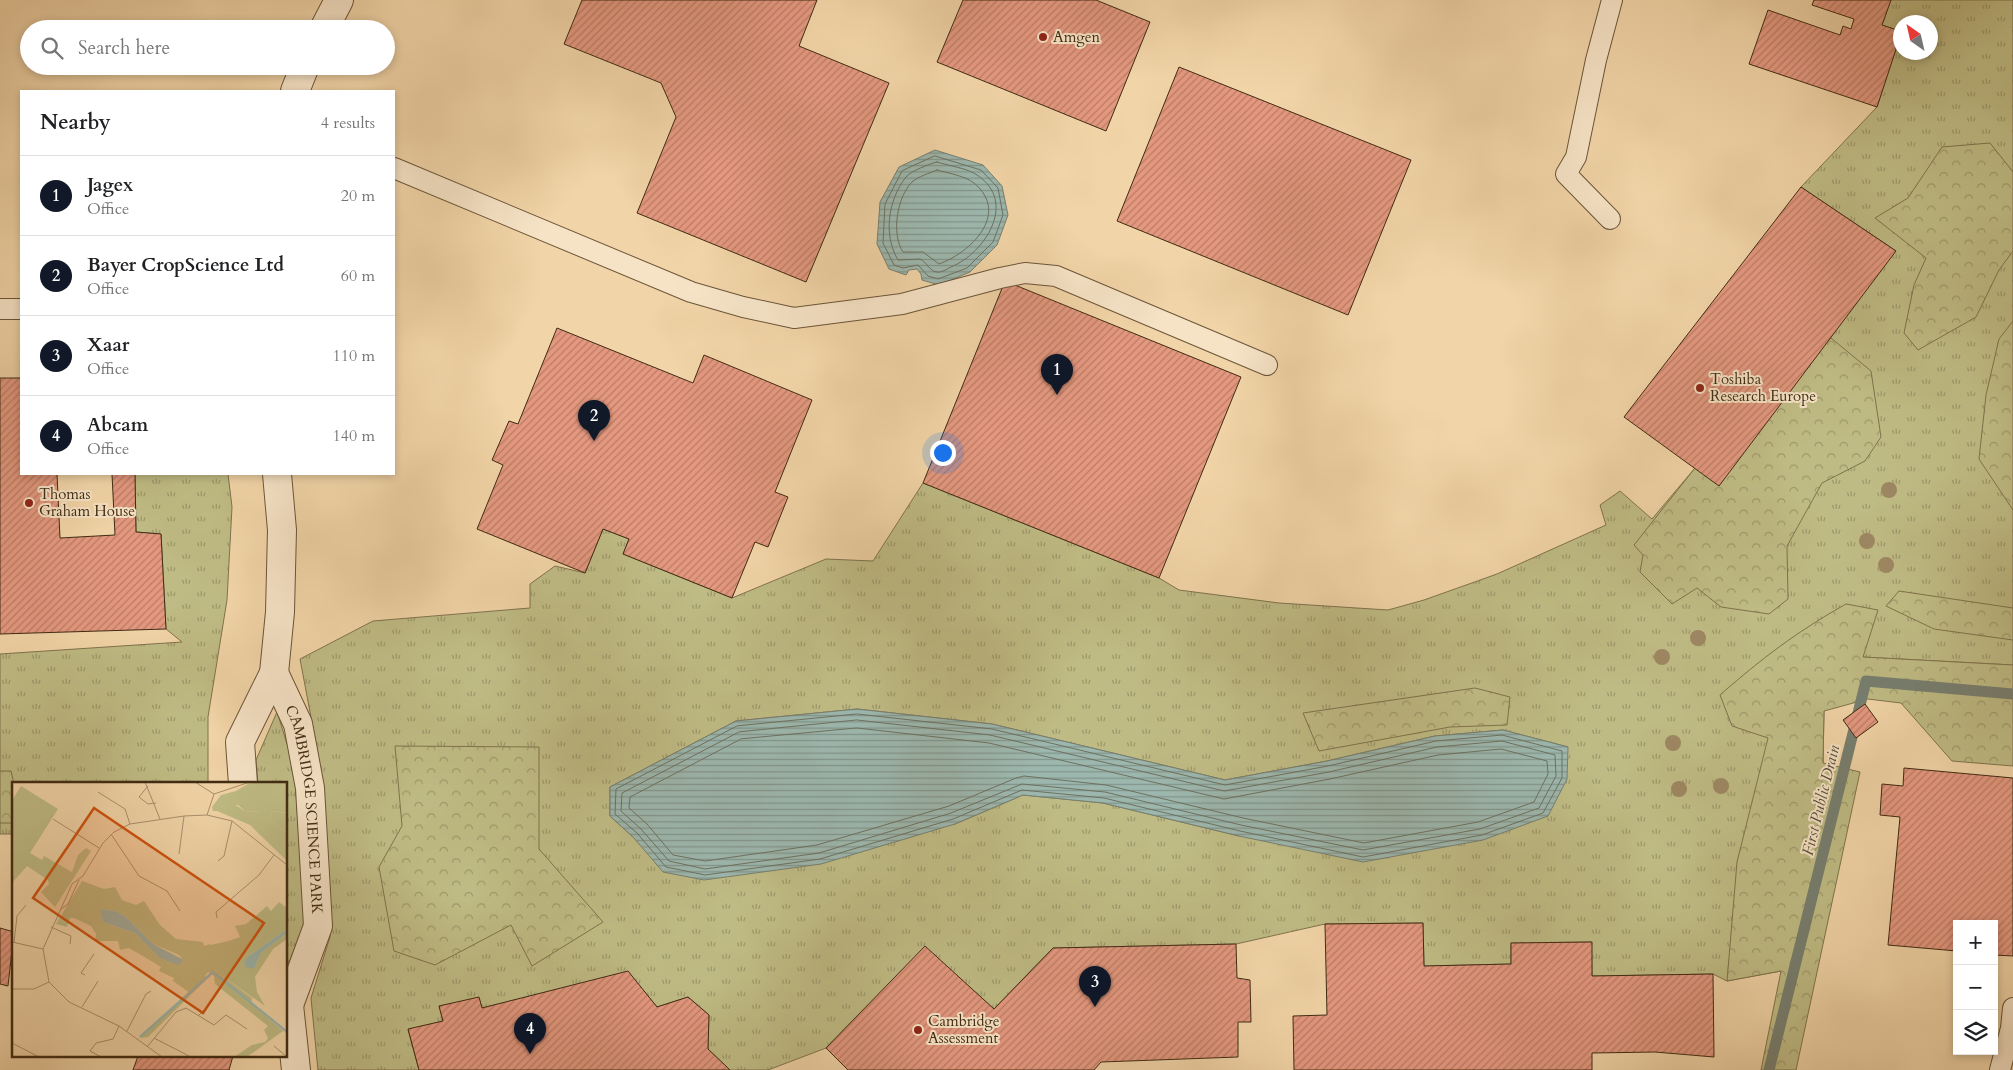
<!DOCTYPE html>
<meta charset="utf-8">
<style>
:root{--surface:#fff;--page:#f2f2f2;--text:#202124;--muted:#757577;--line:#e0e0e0;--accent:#111827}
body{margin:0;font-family:Cardo,serif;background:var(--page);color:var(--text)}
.controls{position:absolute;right:15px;bottom:15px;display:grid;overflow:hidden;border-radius:0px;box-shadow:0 2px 8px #0003}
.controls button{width:45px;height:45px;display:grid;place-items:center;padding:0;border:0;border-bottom:1px solid var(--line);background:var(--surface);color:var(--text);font:25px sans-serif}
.compass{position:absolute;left:1893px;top:15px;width:45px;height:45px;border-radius:50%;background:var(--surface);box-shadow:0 2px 8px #0003;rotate:326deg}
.you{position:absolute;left:942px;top:452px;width:18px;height:18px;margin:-12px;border:4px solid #fff;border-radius:50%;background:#1a73e8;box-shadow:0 0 0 8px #1a73e833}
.badge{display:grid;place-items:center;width:32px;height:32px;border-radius:50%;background:var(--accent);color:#fff;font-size:16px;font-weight:700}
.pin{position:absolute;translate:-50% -41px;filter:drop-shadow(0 1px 2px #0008)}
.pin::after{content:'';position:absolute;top:26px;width:18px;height:15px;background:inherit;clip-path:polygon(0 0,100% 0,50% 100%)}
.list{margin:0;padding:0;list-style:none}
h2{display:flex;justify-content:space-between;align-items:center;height:65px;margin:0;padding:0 20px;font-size:21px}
h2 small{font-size:16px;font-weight:400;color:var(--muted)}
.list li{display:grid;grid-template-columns:32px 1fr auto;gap:15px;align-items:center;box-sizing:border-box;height:80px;padding:0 20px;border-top:1px solid var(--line)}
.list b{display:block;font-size:19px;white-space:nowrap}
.list p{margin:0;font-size:16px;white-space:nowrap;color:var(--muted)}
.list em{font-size:16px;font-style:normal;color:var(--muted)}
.icon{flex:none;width:28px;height:28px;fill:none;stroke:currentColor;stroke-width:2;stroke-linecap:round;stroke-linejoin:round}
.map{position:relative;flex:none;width:2013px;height:1070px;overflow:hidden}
.search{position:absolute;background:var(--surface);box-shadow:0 2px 8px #0003;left:20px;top:20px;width:375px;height:55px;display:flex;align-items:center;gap:12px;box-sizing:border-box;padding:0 18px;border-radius:28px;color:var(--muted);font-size:19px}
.panel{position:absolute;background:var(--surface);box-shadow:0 2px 8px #0003;left:20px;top:90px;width:375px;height:385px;border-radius:0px}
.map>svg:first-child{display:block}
.grass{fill:url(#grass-tufts);stroke:#80734c;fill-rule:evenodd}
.forest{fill:url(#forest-crowns);stroke:#80734c}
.water{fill:url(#water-rules);stroke:#777f70}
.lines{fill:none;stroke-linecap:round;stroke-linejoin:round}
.shore{stroke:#6e7160;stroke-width:1}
.stream{stroke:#777f70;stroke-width:11}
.building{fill:url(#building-hatch);stroke:#402b13}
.lane-casing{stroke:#6c5538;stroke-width:22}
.street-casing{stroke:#6c5538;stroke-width:30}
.lane{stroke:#f6e3c6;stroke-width:20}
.street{stroke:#f6e3c6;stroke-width:28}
.tree{fill:#9d8762}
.poi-dot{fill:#8f2418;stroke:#f6e3c6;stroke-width:2}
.labels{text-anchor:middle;stroke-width:4;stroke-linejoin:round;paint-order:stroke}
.poi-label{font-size:15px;fill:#402b13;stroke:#f6e3c6;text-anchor:start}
.street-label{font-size:15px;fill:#402b13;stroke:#f6e3c6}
.water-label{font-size:16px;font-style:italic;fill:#574e3a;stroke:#f6e3c6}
.inset-river{fill:none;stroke:#9cb7ae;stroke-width:2.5}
.inset-road{fill:none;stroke:#aa906c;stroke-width:1}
.view{fill:#cf520d;fill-opacity:0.15;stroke:#cf520d;stroke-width:2.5}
.inset-edge{fill:none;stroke:#402b13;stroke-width:2.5}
</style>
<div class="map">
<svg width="2013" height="1070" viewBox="0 0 2013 1070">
<defs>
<pattern id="grass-tufts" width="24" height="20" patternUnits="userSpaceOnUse" patternTransform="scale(1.25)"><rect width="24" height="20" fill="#bfbb84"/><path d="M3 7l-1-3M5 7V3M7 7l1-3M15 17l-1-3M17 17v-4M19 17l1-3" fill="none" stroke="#9d986b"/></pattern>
<pattern id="forest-crowns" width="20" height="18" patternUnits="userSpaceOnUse" patternTransform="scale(1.25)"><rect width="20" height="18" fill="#bfbb84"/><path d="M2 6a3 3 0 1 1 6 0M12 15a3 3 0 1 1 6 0" fill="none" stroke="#9d986b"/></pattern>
<pattern id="water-rules" width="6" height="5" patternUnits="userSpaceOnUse" patternTransform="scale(1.25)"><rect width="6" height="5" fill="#9cb7ae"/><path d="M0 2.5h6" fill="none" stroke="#81958c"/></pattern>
<pattern id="building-hatch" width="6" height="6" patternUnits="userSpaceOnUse" patternTransform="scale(1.25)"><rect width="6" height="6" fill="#e4987f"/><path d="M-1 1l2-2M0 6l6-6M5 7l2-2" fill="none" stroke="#ba7c67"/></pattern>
</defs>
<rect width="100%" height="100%" fill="#f1d4a7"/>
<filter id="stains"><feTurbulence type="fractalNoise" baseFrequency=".004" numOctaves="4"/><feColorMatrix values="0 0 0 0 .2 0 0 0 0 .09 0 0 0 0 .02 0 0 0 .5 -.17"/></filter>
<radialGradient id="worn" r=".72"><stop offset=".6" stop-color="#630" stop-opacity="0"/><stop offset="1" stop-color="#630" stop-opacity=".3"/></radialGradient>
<path class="grass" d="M1891 0H2013V665L1862 657 1824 711 1823 764 1781 971 1727 981 1713 974 1592 976 1591 942 1511 943V964L1424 966 1423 923 1325 924 1236 944 1053 948 994 1009 925 947 826 1048 768 1070H730L708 1049 709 1015 688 997 657 1007 628 972 482 1008 479 998 439 1006 443 1021 408 1030 419 1070H318L311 998 330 937 318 754 300 659 373 621 530 608V584L555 566 585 573 603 529 629 539 623 554 732 598 826 559 873 561 923 483 1159 578 1179 590 1279 603 1388 610 1424 600 1497 574 1606 525 1600 505 1620 491 1652 519 1695 468 1896 251 1801 187 1877 107 1900 37V52H1930V22H1900V31L1882 25ZM857 709 992 724 1225 780 1327 761 1435 736 1503 730 1568 747 1239 836 1103 803 1023 795 955 824 633 837 610 816V787L736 721Z
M135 474H228L232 507 227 600 208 717V784H14V834H0V654L182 642 166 629 161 534 136 532Z
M277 712 294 766 305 921 289 963 286 957V784H258L256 760Z"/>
<path class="forest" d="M1990 143 2013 172V251L1999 270 1976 317 1918 350 1904 333 1914 285 1926 258 1875 218 1908 198 1942 147Z
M2013 321V510L1979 459 1986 395 1999 339Z
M1831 338 1871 371 1881 437 1865 461 1822 483 1787 546 1788 599 1769 614 1721 607 1697 588 1672 604 1640 572 1643 555 1634 545 1695 468Z
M1899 591 2013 608V640L1934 629 1886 606Z
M1846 604 1878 610 1863 657 2013 665V766L1952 761 1901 703 1868 699 1824 711 1823 763 1860 772 1796 1070H1761L1781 971 1727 981 1737 862 1768 738 1732 726 1720 695C1762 658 1798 631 1846 604Z
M1475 688 1510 697 1507 725 1450 727 1319 751 1303 713Z
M395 746 539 747V849L603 922 532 966 511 925 435 965 394 951 379 867 402 826Z
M0 771H11L14 784V823H0Z"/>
<path class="water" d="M935 150 983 165 1002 186 1008 215 997 245 970 272 939 285 922 280 921 274 917 269 909 270 906 275 889 269 877 244 880 202 899 167Z
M857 709 992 724 1225 780 1327 761 1435 736 1503 730 1568 747 1567 779 1548 816 1483 840 1363 862 1239 836 1103 803 1023 795 955 824 821 864 704 880 663 872 633 837 610 816V787L736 721Z"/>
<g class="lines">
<path class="shore" d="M935 156 981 170 998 188 1003 215 993 242 967 268 938 279 928 276 918 265 903 268 894 265 883 243 885 204 902 171Z
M937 162C949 166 967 168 977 175 1018 202 985 253 951 267 947 269 941 273 937 272 930 272 926 261 920 259L898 260C883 235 888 200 906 177 911 171 929 164 937 162Z
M937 170C948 173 965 176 974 183 1011 214 970 253 939 264L923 252H903C891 234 897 197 912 182 917 177 930 173 937 170Z
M857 714 992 729 1225 785 1328 766 1436 741 1502 735 1562 751V778L1543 813 1482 835 1363 857 1240 831 1104 798 1022 790 953 819 820 859 705 875 666 867 637 833 615 814 616 789 737 726Z
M857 720 990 735 1224 791 1329 772 1437 747 1502 741 1555 755 1556 776 1539 808 1480 829 1363 850 1241 825 1105 792 1022 784 951 813 819 853 705 869 669 861 641 829 621 811 622 793 739 732Z
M857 728 989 743 1224 799 1330 779 1438 755 1501 749 1547 761 1548 774 1534 802 1478 822 1364 843 1243 818 1106 785 1024 776 1016 778 949 806 817 845 705 861 673 855 647 824 629 808 630 797 741 739Z"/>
<path class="stream" d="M1769 1070 1866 681 2013 694"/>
</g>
<path class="building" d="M582 0H817L799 46 889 83 806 282 637 213 676 117 661 83 564 44Z
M963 0H1096L1150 22 1106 131 937 62Z
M1814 0H1891L1882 25 1900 31V37L1877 107 1749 64 1768 10 1840 35 1843 26 1851 29 1854 19 1812 5Z
M1179 67 1411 160 1348 315 1117 221Z
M1801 187 1896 251 1719 486 1624 417Z
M1005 281 1241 377 1159 578 923 483Z
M557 328 693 383 704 355 812 400 775 492 788 497 768 547 755 542 732 598 623 554 629 539 603 529 585 573 477 529 503 465 492 460 509 421 518 424Z
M0 378H21V474H57L60 538 115 535 112 474H135L136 532 161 534 166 629 0 634Z
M1865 704 1878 722 1856 738 1843 720Z
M1904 768 2013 778V956L1994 955V924H1957V951L1888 945 1900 817 1880 815 1882 784 1903 786Z
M1423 923 1424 966 1511 964V943L1592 942V976L1713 974 1714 1057 1655 1052 1592 1053V1070H1294L1293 1016 1327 1015 1325 924Z
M0 928 14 932 8 986 0 984Z
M1236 944 1237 978 1250 980 1251 1022H1238V1057L1101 1062 1094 1070H848L826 1048 925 946 994 1009 1053 948Z
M628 971 657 1007 688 997 709 1015 708 1049 730 1070H419L408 1029 443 1021 439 1006 479 997 482 1008Z
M138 1056H233L229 1070H133Z"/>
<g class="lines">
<g class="lane-casing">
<path id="lane" d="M394 168 691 292 743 307 794 318 902 304 1000 278 1025 273 1056 276 1267 365
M1610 219 1566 174 1576 157 1596 60 1612 0
M0 309H21
M2000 1070 2011 1028 2013 1008"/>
</g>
<g class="street-casing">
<g id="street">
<path d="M324 29 339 0"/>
<path d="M295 91 305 66"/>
<path id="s1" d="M274 673 298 724 310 788 318 926 289 1005"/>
<path d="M243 784 240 742 274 673 280 612 282 530 277 474"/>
<path d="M286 999 289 1005 296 1070"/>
</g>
</g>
<use href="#lane" class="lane"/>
<use href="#street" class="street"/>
</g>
<g class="tree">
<circle cx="1889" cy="490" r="8"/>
<circle cx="1867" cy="541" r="8"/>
<circle cx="1886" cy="565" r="8"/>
<circle cx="1698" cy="638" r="8"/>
<circle cx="1662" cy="657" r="8"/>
<circle cx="1673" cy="743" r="8"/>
<circle cx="1721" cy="786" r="8"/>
<circle cx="1679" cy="789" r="8"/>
</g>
<g class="poi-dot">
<circle cx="1043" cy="37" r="5"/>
<circle cx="1700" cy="388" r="5"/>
<circle cx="29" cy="503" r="5"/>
<circle cx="918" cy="1030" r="5"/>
</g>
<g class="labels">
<g class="poi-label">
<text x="1053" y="42">Amgen</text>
<text x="1710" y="384">Toshiba<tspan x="1710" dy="17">Research Europe</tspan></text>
<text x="39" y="499">Thomas<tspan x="39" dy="17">Graham House</tspan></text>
<text x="928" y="1026">Cambridge<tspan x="928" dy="17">Assessment</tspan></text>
</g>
<g class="street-label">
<text dy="5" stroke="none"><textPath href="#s1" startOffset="142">CAMBRIDGE SCIENCE PARK</textPath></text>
</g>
<g class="water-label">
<text transform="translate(1820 800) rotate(-76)" y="6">First Public Drain</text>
</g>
</g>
<g transform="translate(12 782)">
<rect width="275" height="275" fill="#f1d4a7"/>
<path d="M239 0 275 1 250 30 233 29 226 23 205 24V29H201L200 25 209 13 224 9ZM9 4 46 27 18 71 30 78 32 74 60 90 66 73 74 66 79 69 43 125 29 110 37 102 36 98 15 84 0 101V18ZM260 29 275 31V51L257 38ZM70 99 92 107 103 105 110 118 124 123 132 119 148 143 164 157 191 160 192 164 198 162 200 165 228 155 223 144 234 142 255 124 259 129 267 120 275 126V147L237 174 242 187 249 171 275 151V157L261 167 243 195 245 210 253 224 202 188 195 190 177 210 161 199 162 196 147 189 149 185 141 180 117 166 108 168 106 159H83L84 152 79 144 62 136H58L55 145 44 142ZM89 127 103 129 114 135 141 162 167 173 172 179 129 157 123 151 91 140Z" fill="#bfbb84" fill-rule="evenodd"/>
<path d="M275 1V31L260 29 257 38 275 51V79L238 43 205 29V24L217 19 233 29 249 30ZM15 75 39 92 37 97 15 82 0 99V90ZM47 99 49 111 42 124 31 109ZM73 111 85 120 79 128 80 138H72V133L61 129ZM238 149 248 161 247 164 242 167 238 162 224 165 230 158 228 151ZM217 159 216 170 208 171 199 178 189 172V165ZM193 182H204L206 185 202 188 240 216 239 222 271 249 235 275H222L240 263 253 260 256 256 252 248 256 244 203 202 202 194 196 190 193 194 195 197 136 255 129 256 177 210 172 207 189 189 188 183ZM209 184 232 206 236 208 241 202V214L215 194Z" fill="#bfbb84"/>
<path d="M88 127 103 129 114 135 141 162 172 178 166 183 148 176 123 151 91 140ZM275 147V151L249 171 242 187 234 185 232 180 237 174Z" fill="#9cb7ae"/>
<path class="inset-river" d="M128 255 201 190 275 250"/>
<path class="inset-road" d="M133 0 148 37M183 0 202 12 195 33M136 4 127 15 136 22 144 21M86 10 113 27 118 42M202 12 238 0M41 37 87 66M99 52 127 94 155 109 168 129M167 72 172 34M206 79 212 74 220 39M49 127 56 122 67 98M205 136 204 130 247 93 262 73M39 145 59 154 58 162M0 160 31 167M2 161 5 134 14 123M73 193 69 191 82 172M0 207H22L37 200M70 225 86 199M187 233 198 222M115 249 134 212 139 209M142 256 177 274M0 261 27 275M262 264 275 275M135 265 164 230 174 226 202 243 214 233 235 247M89 275 78 269 84 261 101 257 107 244M150 275 107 244 57 220 37 200 31 167 60 102 71 94 91 61 102 50 118 42 172 34 195 33 220 39 275 83"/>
<path class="view" d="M82 26 252 141 191 231 21 116Z"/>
<rect width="275" height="275" class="inset-edge"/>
</g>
<rect width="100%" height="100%" filter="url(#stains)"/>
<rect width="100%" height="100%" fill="url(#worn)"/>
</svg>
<div class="controls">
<button>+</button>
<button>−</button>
<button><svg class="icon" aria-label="layers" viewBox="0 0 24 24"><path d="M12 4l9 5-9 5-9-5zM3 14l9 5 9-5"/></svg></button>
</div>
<svg class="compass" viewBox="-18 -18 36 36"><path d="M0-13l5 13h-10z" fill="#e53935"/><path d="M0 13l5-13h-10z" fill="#757577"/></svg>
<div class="you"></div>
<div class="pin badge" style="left:1057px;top:395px">1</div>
<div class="pin badge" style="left:594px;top:441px">2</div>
<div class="pin badge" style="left:1095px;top:1007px">3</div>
<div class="pin badge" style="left:530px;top:1054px">4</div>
<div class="search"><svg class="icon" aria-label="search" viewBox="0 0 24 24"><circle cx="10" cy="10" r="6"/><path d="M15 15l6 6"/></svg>Search here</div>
<section class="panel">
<h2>Nearby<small>4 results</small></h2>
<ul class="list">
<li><span class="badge">1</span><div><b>Jagex</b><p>Office</p></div><em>20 m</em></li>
<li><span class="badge">2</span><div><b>Bayer CropScience Ltd</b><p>Office</p></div><em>60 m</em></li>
<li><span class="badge">3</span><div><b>Xaar</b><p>Office</p></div><em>110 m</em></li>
<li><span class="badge">4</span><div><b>Abcam</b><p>Office</p></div><em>140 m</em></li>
</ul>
</section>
</div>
